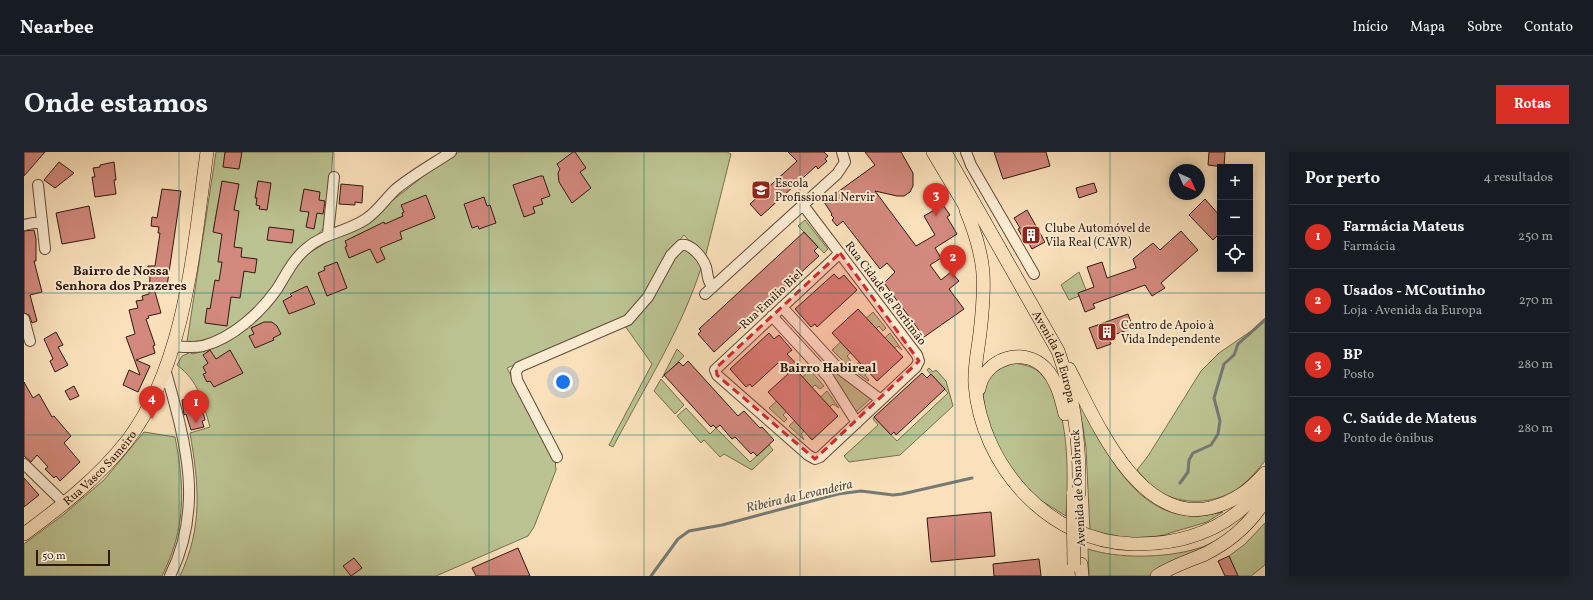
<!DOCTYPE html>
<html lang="pt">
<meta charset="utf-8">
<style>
:root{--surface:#171b24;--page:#20242c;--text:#f1f3f6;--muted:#9ea1a6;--line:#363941;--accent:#d93025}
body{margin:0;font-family:Vollkorn,serif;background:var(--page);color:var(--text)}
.controls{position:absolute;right:12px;top:12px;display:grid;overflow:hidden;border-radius:0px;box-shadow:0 2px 10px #0003}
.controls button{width:36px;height:36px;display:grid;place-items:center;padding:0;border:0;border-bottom:1px solid var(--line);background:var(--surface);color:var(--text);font:20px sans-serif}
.compass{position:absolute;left:1145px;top:12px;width:36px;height:36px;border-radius:50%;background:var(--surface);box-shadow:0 2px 10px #0003;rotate:135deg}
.scale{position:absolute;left:12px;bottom:10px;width:74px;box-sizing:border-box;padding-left:4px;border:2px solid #32190e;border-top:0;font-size:11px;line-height:14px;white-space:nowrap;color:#32190e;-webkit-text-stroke:3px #fcecd3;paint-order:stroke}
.you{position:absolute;left:539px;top:230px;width:14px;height:14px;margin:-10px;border:3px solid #fff;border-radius:50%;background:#1a73e8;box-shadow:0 0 0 6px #1a73e833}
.badge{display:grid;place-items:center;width:26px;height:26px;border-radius:50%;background:var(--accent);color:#fff;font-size:13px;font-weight:700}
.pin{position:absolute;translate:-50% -33px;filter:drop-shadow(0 1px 2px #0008)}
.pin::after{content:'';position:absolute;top:21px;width:14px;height:12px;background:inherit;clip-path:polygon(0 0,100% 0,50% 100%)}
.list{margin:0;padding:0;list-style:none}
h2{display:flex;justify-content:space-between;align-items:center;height:52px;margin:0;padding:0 16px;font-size:17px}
h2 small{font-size:13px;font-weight:400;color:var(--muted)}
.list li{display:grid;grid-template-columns:26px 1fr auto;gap:12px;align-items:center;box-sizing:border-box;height:64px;padding:0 16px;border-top:1px solid var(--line)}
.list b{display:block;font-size:15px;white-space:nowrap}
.list p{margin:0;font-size:13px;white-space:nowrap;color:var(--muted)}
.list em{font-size:13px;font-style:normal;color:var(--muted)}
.icon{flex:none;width:22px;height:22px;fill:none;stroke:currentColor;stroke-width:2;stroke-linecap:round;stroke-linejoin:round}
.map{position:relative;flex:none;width:1241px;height:424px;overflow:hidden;border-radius:0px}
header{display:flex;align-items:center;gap:24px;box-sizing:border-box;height:56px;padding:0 20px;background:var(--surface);border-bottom:1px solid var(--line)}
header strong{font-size:19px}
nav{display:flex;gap:22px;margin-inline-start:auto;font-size:14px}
.intro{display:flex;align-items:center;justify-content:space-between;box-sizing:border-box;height:96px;padding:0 24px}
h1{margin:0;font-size:28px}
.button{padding:10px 18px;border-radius:0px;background:var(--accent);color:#fff;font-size:14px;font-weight:700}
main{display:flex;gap:24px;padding:0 24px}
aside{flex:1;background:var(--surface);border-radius:0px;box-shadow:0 2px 10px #0003}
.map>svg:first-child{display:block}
.green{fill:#bcc392;stroke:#776e50}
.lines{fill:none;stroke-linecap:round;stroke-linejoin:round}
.stream{stroke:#757a75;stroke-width:3}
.building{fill:#d3897d;stroke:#32190e}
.minor-casing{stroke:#644b39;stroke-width:12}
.major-casing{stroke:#32190e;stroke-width:14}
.minor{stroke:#fcecd3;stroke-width:10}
.major{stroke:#fae1bb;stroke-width:13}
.major-bridge-casing{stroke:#32190e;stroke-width:14;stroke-linecap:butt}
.major-bridge{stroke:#fae1bb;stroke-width:13}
.marked{fill:#d62828;fill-opacity:0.2;stroke:#d62828;stroke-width:3;stroke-dasharray:8 5;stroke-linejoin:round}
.grid{fill:none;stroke:#0f766e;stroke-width:1;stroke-opacity:0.55}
.labels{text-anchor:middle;stroke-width:4;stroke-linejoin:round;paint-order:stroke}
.poi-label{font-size:12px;fill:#32190e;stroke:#fcecd3;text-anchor:start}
.street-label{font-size:12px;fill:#32190e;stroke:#fcecd3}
.neighbourhood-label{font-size:13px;font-weight:bold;fill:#32190e;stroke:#fcecd3}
.water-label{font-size:13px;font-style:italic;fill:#59524a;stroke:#fcecd3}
</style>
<header>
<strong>Nearbee</strong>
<nav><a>Início</a><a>Mapa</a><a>Sobre</a><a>Contato</a></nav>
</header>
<div class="intro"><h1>Onde estamos</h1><a class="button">Rotas</a></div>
<main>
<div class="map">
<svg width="1241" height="424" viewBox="0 0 1241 424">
<rect width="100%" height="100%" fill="#fae1bb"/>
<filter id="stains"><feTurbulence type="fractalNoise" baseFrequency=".005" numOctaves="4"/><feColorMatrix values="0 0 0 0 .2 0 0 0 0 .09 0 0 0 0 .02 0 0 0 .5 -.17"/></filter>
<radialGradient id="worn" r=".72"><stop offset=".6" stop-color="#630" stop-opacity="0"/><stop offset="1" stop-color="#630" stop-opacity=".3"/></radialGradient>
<path class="green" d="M192 0H309C307 19 307 59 300 75 297 83 279 92 273 99 261 111 255 126 246 139 227 165 196 190 163 190Z
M435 0H703L707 2 681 106 660 83 644 101 627 132 610 157 593 170 483 216 531 307 532 318 510 375 504 384 412 424H156C179 375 175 333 166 281L186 275C179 251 175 229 153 213L158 204 167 200 168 202 185 198 184 194C204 183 229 173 245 156 259 140 267 119 282 103L364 52 406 19Z
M781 68 804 97 800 101 774 74Z
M661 97 678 113C658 177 620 236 589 295L585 293 628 212 601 174 614 164 623 154 652 103Z
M1055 120 1062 138 1054 141 1055 144 1045 148 1037 133Z
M849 160 862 176 859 179 855 174 851 178 823 204 827 209 823 213 808 198Z
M1241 166V309C1233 318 1226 328 1216 335 1194 351 1164 354 1140 342 1129 337 1121 327 1113 318L1124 304 1177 219 1195 201 1227 179Z
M866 181 878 198 873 194 869 197 841 223 845 228 844 229 828 217Z
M653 197 660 204 638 226Z
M805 211 847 246 831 261 800 216Z
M990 211C1000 213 1010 214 1017 222 1047 253 1044 324 1042 364L1013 346 987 320 963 271 959 242 967 222 975 217Z
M905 216 909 220 912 218 922 229 929 254 876 303 825 310 820 304 854 273 849 267 850 265 873 289 924 241 903 218Z
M786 218 800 234 796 237 791 233 759 263 763 267 760 270 745 256Z
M637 227 660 253 651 262 630 239Z
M803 239 815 256 809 252 777 282 780 288 765 274Z
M1052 245C1079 291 1105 359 1166 364 1177 365 1188 362 1199 360L1183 370 1136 384 1097 387 1066 379 1062 296 1059 275Z
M662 256 686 282 692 276 726 310 745 293 749 298 728 318 700 302 696 305 680 288 677 291 653 264Z
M120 280 151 285C161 336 162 376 138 424H0V392L39 363 80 328Z
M1241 371V413L1227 424H1214L1205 404 1221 392Z
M1200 386 1125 424H1065L1064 397C1095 407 1141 406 1172 397 1182 395 1190 388 1200 386Z"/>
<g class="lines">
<path class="stream" d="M1156 331 1164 320 1165 308 1169 301 1187 293 1194 282 1196 269 1190 246 1200 212 1210 203 1214 192 1241 168
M627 424 654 387 665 379 698 373 814 342 837 339 869 343 878 342 948 326"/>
</g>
<path class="building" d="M0 0H21L0 24Z
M201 0H218L215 17 199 15Z
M549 0H551L562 16 556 20 567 36 548 51 535 30 534 21 536 17 533 12Z
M764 0H800L804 4 801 7 803 9 794 17 792 14 737 64 726 52 773 9Z
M841 0H877L889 21V34L886 40 880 44H873L851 39 892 94 911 83 900 64 919 53 926 63 923 65 933 82 911 96 917 106 906 113 917 128 927 120 935 129 925 137 940 157 900 185 860 131 871 120 863 111 856 117 819 69 813 74 808 68 810 66 807 63 808 62 800 50 851 13Z
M970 0H1022L1026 14 979 27Z
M1185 0H1201L1200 15 1184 13Z
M35 10 50 21 31 36 20 28Z
M90 10 92 28H90L92 42 71 45 68 25H71L69 16 76 15V13Z
M516 24H519L526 44 517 47 519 52 509 55 511 61 500 65 489 33Z
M198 29 215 32 210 58 215 59 210 95 218 96 217 105 233 107 231 121 220 119 216 146 207 145 203 174 181 171 183 156 186 157 191 128 195 129 198 110H194L198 82 189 80Z
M234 29 247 31 243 58 235 57 236 54 232 53 233 46H231Z
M1070 31 1073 40 1055 46 1052 36Z
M317 32 339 34 338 51 331 50V53L315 52Z
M138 37 157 39 143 134 129 133 137 161 124 164 125 166 122 167 131 193 129 194 131 201 112 208 126 214 114 240 99 233 105 218 116 223 102 185 111 182 105 158 114 156 112 149 119 148 118 144 125 142 126 124H123L124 114H131L136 81H134L135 75 127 74 128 65 133 66Z
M280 37 296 40 295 48 301 49 299 62 293 61 290 77 282 75 285 60 276 59Z
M402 43 411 66 376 80 378 87 356 96 361 107 353 111 346 97 325 106 321 95 323 94 321 89 360 70 361 72 379 64 378 61 380 60 377 53Z
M460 45 463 54 466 53 472 71 455 77 454 74 448 76 440 52Z
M1181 47 1196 64V81L1189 88 1165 63Z
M65 54 71 86 38 92 32 61Z
M1003 58 1021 90 1008 97 1004 90 1002 91 994 77 996 76 990 66Z
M245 75 270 78 268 91 243 88Z
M10 78 12 87V109H10L18 140 6 143 13 169 8 171 5 163 0 161V79Z
M1157 79 1174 98 1137 131 1141 136 1128 144 1121 133 1069 152 1071 156 1061 160 1054 141 1070 135 1063 115 1078 110 1083 126 1112 116 1109 107 1129 91 1136 98Z
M780 80 794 95 790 99 795 104 690 200 674 182 677 179 675 177Z
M313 110 323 136 303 144 294 121 301 118 300 115Z
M810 122 815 127 820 123 833 138 793 175 791 172 787 175 771 157Z
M283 134 291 152 265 162 259 149 268 144 266 142Z
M834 157 879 205 853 229 808 181Z
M1104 162 1109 176 1084 185 1087 192 1073 197 1065 176Z
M240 170H248L253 174 257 182 249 186 250 188 231 196 225 184 230 182 227 176Z
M32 180 39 193 34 195 44 213 31 220 26 209 29 207 20 187Z
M745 181 750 187 755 183 768 198 763 202 778 218 775 221 814 264 788 288 744 240 764 222 754 211 728 235 726 232 722 235 706 217Z
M186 198 192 207 206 198 219 221 190 235 186 229 183 230 179 222 182 221 179 215 184 211 179 203Z
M664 209 714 264 720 259 736 276 738 275 750 288 733 304 729 300 727 302 711 285 708 287 696 273 692 276 689 273 687 275 640 223 655 210 659 214Z
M898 221 903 226 907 222 921 237 872 283 870 280 867 283 850 265Z
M0 230 9 246 15 242 28 265 30 264 47 284 40 291 56 310 36 329 32 324 30 326 21 317 24 315 13 303 7 310 0 304Z
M50 234 55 244 46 248 41 239Z
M171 244 174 253 177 252 181 268 178 269 180 275 167 278 162 262 160 263 158 248Z
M0 326 15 343 0 355Z
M967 360 971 404 907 410 903 366Z
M494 396 506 424H452L448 416Z
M1205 404 1214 424H1201L1194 409Z
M330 406 338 416 327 424 319 414Z
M1015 407 1017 424H970L969 412Z"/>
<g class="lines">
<g class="minor-casing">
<path id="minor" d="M942 0 947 13 1010 122
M14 33 21 97
M779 53 893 203 895 209 892 215 796 305 791 307 784 303 693 223 691 218 816 101
M0 73 18 69
M304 82 310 25
M681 142 813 22 821 10 818 0
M758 155 813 215 857 248
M748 164 804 225 833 271
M0 167 6 189
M149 194C160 195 169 196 179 194 209 186 236 161 253 137 262 123 269 107 283 96 300 81 323 80 342 67 354 59 362 46 372 37 389 23 409 12 427 0
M141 217C161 288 181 353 146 424
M533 305 493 228 492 220 495 215 604 168 624 145 647 103 657 93C667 91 679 106 682 115 684 123 683 129 689 135
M0 312 41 352"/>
</g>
<g class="major-casing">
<g id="major">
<path d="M909 0 947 64"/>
<path id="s1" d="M921 0 1034 199C1050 243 1056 294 1055 341"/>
<path d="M942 58C962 107 962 129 956 181 954 198 950 215 951 232 957 314 1025 390 1109 392 1162 393 1208 375 1241 333"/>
<path d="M1045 217C1071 267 1114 372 1186 356 1210 350 1225 339 1241 321"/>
<path d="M955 237C960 207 1000 193 1022 217 1033 229 1037 246 1041 262"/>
<path id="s2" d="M0 382C38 354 74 326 103 289 162 212 170 93 183 0"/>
<path d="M1057 412 1058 424"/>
<path d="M1133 424C1148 414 1165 409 1181 402 1205 390 1227 371 1241 348"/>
</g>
</g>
<use href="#minor" class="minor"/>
<use href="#major" class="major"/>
<g class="major-bridge-casing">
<path id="major-bridge" d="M1049 342 1050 413"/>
</g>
<use href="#major-bridge" class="major-bridge"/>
</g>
<path class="marked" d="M816 101 895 209 791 307 693 223 692 216Z"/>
<path class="grid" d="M155 0V424M310 0V424M465 0V424M620 0V424M776 0V424M931 0V424M1086 0V424M0 141H1241M0 283H1241"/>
<defs>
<g id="university-square" transform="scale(1)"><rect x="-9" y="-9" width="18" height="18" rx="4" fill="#8f2418" stroke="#fcecd3"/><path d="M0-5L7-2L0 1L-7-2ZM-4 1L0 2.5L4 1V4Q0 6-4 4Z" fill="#fff"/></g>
<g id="building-square" transform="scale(1)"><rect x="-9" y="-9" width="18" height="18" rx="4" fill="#8f2418" stroke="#fcecd3"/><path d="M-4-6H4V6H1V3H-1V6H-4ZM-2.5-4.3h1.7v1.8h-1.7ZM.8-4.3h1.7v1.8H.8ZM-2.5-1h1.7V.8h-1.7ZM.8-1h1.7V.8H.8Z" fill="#fff"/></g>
</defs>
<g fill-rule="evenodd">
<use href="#university-square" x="737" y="38"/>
<use href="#building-square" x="1007" y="83"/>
<use href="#building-square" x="1083" y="180"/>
</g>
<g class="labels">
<g class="poi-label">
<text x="751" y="35">Escola<tspan x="751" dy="14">Profissional Nervir</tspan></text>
<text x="1021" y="80">Clube Automóvel de<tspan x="1021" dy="14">Vila Real (CAVR)</tspan></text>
<text x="1097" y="177">Centro de Apoio à<tspan x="1097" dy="14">Vida Independente</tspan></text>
</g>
<g class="street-label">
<text transform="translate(862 141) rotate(53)" y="4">Rua Cidade de Portimão</text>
<text transform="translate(747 147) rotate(-43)" y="4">Rua Emílio Biel</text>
<text dy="4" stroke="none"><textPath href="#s1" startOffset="233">Avenida da Europa</textPath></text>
<text dy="4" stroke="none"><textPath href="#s2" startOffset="101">Rua Vasco Sameiro</textPath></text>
<text transform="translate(1054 336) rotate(-93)" y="4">Avenida de Osnabruck</text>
</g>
<g class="neighbourhood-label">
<text x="97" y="123">Bairro de Nossa<tspan x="97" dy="15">Senhora dos Prazeres</tspan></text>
<text x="804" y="220">Bairro Habireal</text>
</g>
<g class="water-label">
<text transform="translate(775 343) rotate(-13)" y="5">Ribeira da Levandeira</text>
</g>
</g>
<rect width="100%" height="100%" filter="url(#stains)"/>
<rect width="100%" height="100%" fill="url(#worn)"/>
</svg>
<div class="controls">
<button>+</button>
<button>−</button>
<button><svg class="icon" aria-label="locate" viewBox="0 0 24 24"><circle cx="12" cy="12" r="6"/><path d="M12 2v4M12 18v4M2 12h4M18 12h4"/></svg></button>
</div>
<svg class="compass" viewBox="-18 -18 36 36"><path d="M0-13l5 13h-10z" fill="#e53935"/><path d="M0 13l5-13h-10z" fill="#9ea1a6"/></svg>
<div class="scale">50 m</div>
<div class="you"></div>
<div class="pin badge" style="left:172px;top:271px">1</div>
<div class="pin badge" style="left:929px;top:126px">2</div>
<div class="pin badge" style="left:912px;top:64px">3</div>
<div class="pin badge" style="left:128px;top:267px">4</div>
</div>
<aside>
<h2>Por perto<small>4 resultados</small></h2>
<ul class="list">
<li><span class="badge">1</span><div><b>Farmácia Mateus</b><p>Farmácia</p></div><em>250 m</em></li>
<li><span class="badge">2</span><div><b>Usados - MCoutinho</b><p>Loja · Avenida da Europa</p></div><em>270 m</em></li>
<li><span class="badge">3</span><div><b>BP</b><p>Posto</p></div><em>280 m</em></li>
<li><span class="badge">4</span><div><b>C. Saúde de Mateus</b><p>Ponto de ônibus</p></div><em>280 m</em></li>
</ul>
</aside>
</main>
